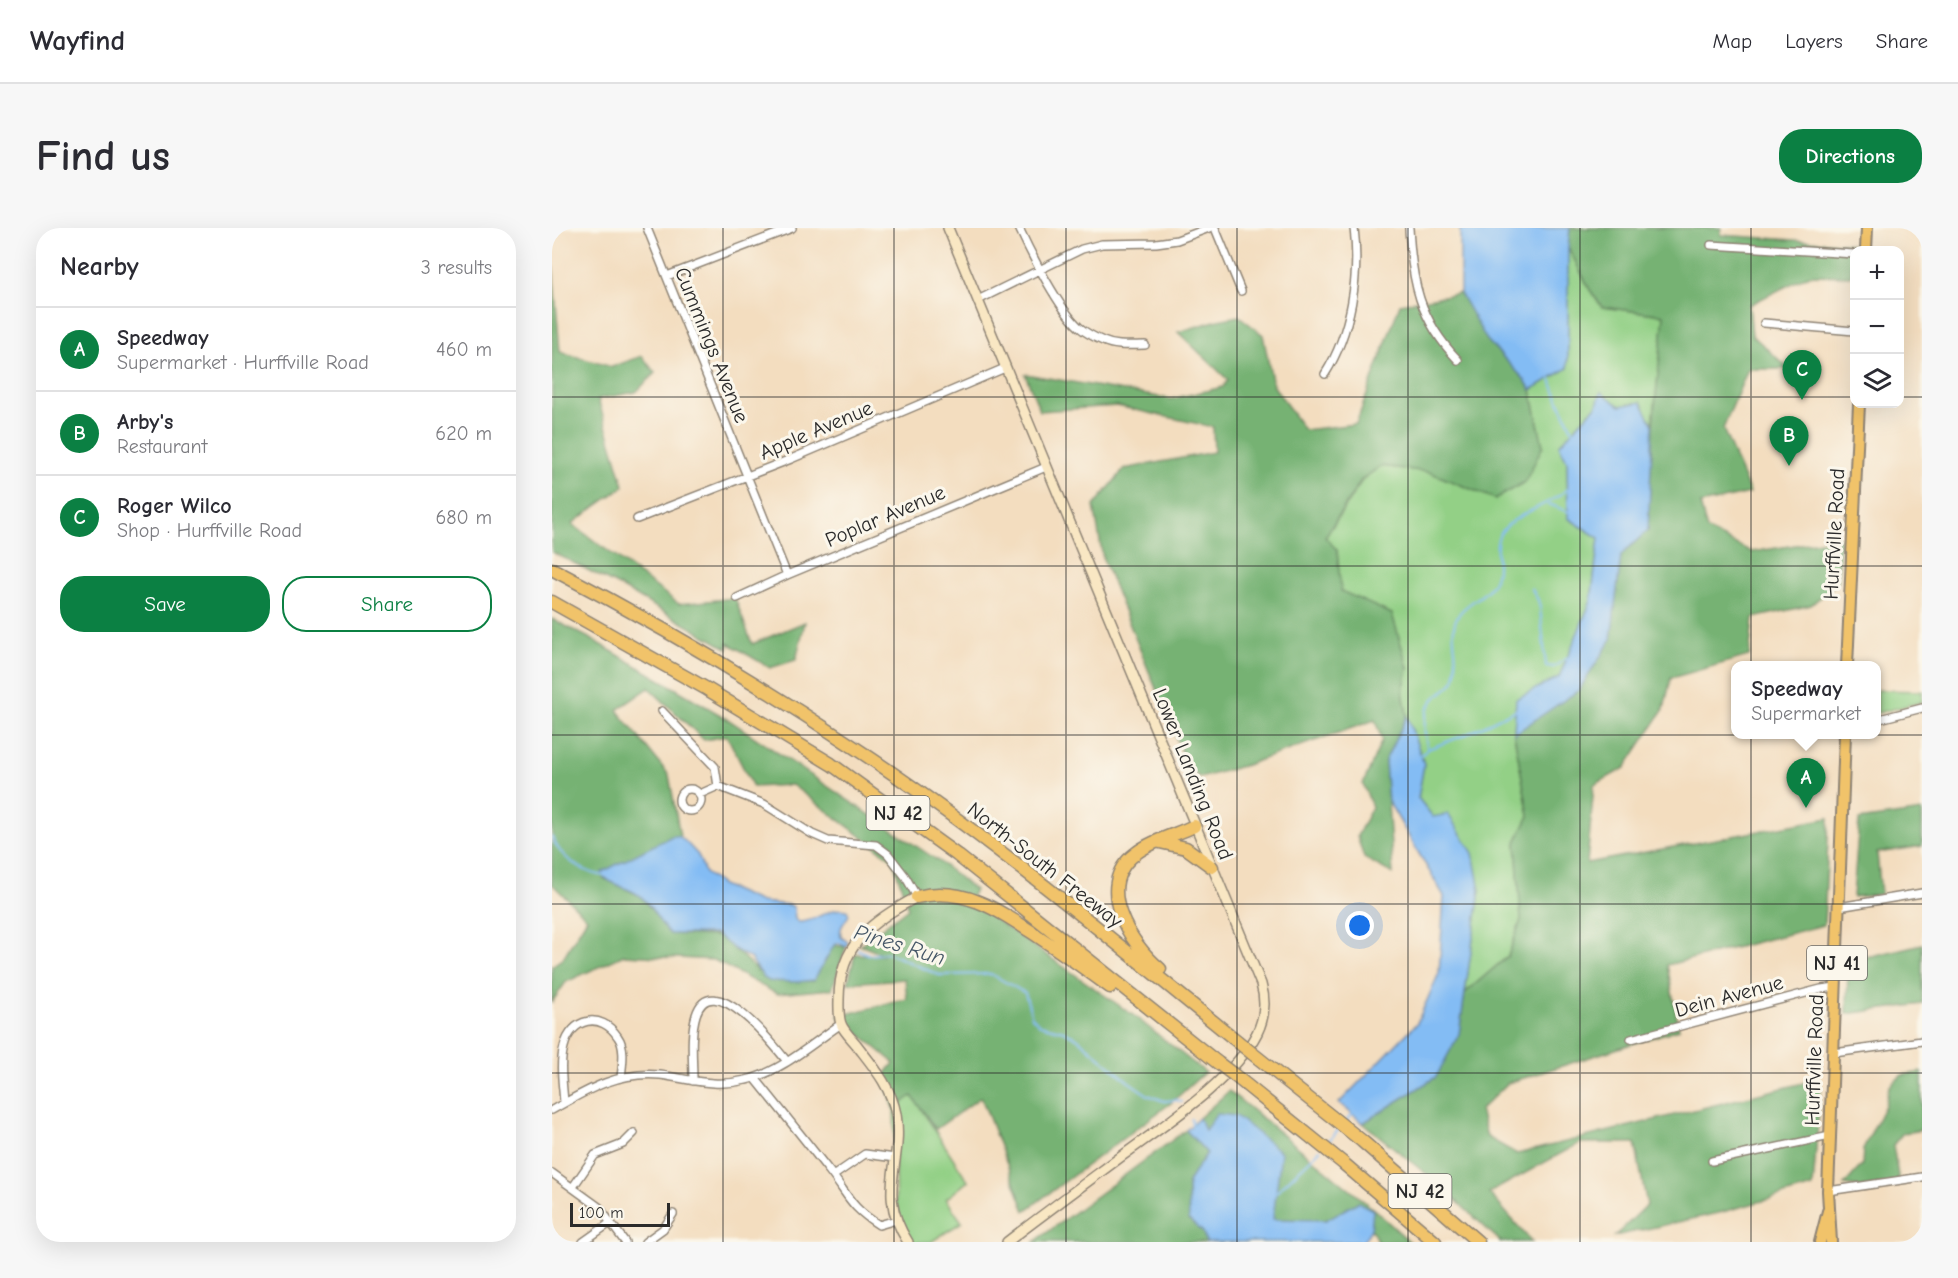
<!DOCTYPE html>
<meta charset="utf-8">
<style>
:root{--surface:#fff;--page:#f7f7f7;--text:#2b2b33;--muted:#7c7c81;--line:#e1e1e2;--accent:#0b8043}
body{margin:0;font-family:"Comic Neue",sans-serif;background:var(--page);color:var(--text)}
.controls{position:absolute;right:18px;top:18px;display:grid;overflow:hidden;border-radius:12px;box-shadow:0 6px 24px #0002}
.controls button{width:54px;height:54px;display:grid;place-items:center;padding:0;border:0;border-bottom:2px solid var(--line);background:var(--surface);color:var(--text);font:30px sans-serif}
.scale{position:absolute;left:18px;bottom:15px;width:100px;box-sizing:border-box;padding-left:6px;border:3px solid #2b2b2b;border-top:0;font-size:16px;line-height:21px;white-space:nowrap;color:#2b2b2b;-webkit-text-stroke:4px #fbf7ec;paint-order:stroke}
.you{position:absolute;left:808px;top:698px;width:21px;height:21px;margin:-15px;border:4px solid #fff;border-radius:50%;background:#1a73e8;box-shadow:0 0 0 9px #1a73e833}
.badge{display:grid;place-items:center;width:39px;height:39px;border-radius:50%;background:var(--accent);color:#fff;font-size:20px;font-weight:700}
.pin{position:absolute;translate:-50% -50px;filter:drop-shadow(0 2px 3px #0008)}
.pin::after{content:'';position:absolute;top:32px;width:21px;height:18px;background:inherit;clip-path:polygon(0 0,100% 0,50% 100%)}
.popup{position:absolute;left:1179px;top:433px;width:150px;height:78px;box-sizing:border-box;display:grid;place-content:center;border-radius:12px;background:var(--surface);filter:drop-shadow(0 2px 4px #0005);font-size:20px;white-space:nowrap;color:var(--muted)}
.popup b{font-size:22px;color:var(--text)}
.popup::after{content:'';position:absolute;left:50%;top:100%;margin-left:-12px;border:12px solid transparent;border-top-color:var(--surface)}
.list{margin:0;padding:0;list-style:none}
h2{display:flex;justify-content:space-between;align-items:center;height:78px;margin:0;padding:0 24px;font-size:26px}
h2 small{font-size:20px;font-weight:400;color:var(--muted)}
.list li{display:grid;grid-template-columns:39px 1fr auto;gap:18px;align-items:center;box-sizing:border-box;height:84px;padding:0 24px;border-top:2px solid var(--line)}
.list b{display:block;font-size:22px;white-space:nowrap}
.list p{margin:0;font-size:20px;white-space:nowrap;color:var(--muted)}
.list em{font-size:20px;font-style:normal;color:var(--muted)}
.actions{display:flex;gap:12px;padding:18px 24px}
.actions a{flex:1;padding:14px 0;border:2px solid var(--accent);border-radius:24px;text-align:center;font-size:21px;color:var(--accent)}
.actions .main{background:var(--accent);color:#fff}
.icon{flex:none;width:33px;height:33px;fill:none;stroke:currentColor;stroke-width:2;stroke-linecap:round;stroke-linejoin:round}
.map{position:relative;flex:none;width:1370px;height:1014px;overflow:hidden;border-radius:24px}
header{display:flex;align-items:center;gap:36px;box-sizing:border-box;height:84px;padding:0 30px;background:var(--surface);border-bottom:2px solid var(--line)}
header strong{font-size:28px}
nav{display:flex;gap:33px;margin-inline-start:auto;font-size:21px}
.intro{display:flex;align-items:center;justify-content:space-between;box-sizing:border-box;height:144px;padding:0 36px}
h1{margin:0;font-size:42px}
.button{padding:15px 27px;border-radius:24px;background:var(--accent);color:#fff;font-size:21px;font-weight:700}
main{display:flex;gap:36px;padding:0 36px}
aside{flex:1;background:var(--surface);border-radius:24px;box-shadow:0 6px 24px #0002}
.map>svg:first-child{display:block}
.green{fill:#93d086;stroke:#5f7e58;stroke-width:1.5}
.forest{fill:#76b273;stroke:#506e4f;stroke-width:1.5}
.water{fill:#83bcf4;stroke:#577490;stroke-width:1.5}
.lines{fill:none;stroke-linecap:round;stroke-linejoin:round}
.stream{stroke:#83bcf4;stroke-width:2}
.street-casing{stroke:#8f8475;stroke-width:10}
.secondary-casing{stroke:#8f8475;stroke-width:12}
.primary-casing{stroke:#8f8475;stroke-width:14}
.highway-casing{stroke:#8f8475;stroke-width:15}
.street{stroke:#fff;stroke-width:7}
.secondary{stroke:#f9e7c3;stroke-width:9}
.primary{stroke:#f1c36a;stroke-width:10}
.highway{stroke:#f1c36a;stroke-width:12}
.highway-bridge-casing{stroke:#8f8475;stroke-width:15;stroke-linecap:butt}
.highway-bridge{stroke:#f1c36a;stroke-width:12}
.grid{fill:none;stroke:#2b2b2b;stroke-width:1.5;stroke-opacity:0.55}
.labels{text-anchor:middle;stroke-width:6;stroke-linejoin:round;paint-order:stroke}
.shield{fill:#fbf7ec;stroke:#696865;stroke-width:1.5}
.shield-label{font-size:20px;font-weight:bold;fill:#2b2b2b}
.street-label{font-size:21px;fill:#2b2b2b;stroke:#fbf7ec}
.water-label{font-size:22px;font-style:italic;fill:#455667;stroke:#fbf7ec}
</style>
<header>
<strong>Wayfind</strong>
<nav><a>Map</a><a>Layers</a><a>Share</a></nav>
</header>
<div class="intro"><h1>Find us</h1><a class="button">Directions</a></div>
<main>
<aside>
<h2>Nearby<small>3 results</small></h2>
<ul class="list">
<li><span class="badge">A</span><div><b>Speedway</b><p>Supermarket · Hurffville Road</p></div><em>460 m</em></li>
<li><span class="badge">B</span><div><b>Arby's</b><p>Restaurant</p></div><em>620 m</em></li>
<li><span class="badge">C</span><div><b>Roger Wilco</b><p>Shop · Hurffville Road</p></div><em>680 m</em></li>
</ul>
<div class="actions"><a class="main">Save</a><a>Share</a></div>
</aside>
<div class="map">
<svg width="1370" height="1014" viewBox="0 0 1370 1014">
<rect width="100%" height="100%" fill="#fbf7ec"/>
<filter id="ink" filterUnits="userSpaceOnUse"><feTurbulence type="fractalNoise" baseFrequency=".0167" numOctaves="2"/><feDisplacementMap in="SourceGraphic" scale="12" xChannelSelector="R" yChannelSelector="G"/><feConvolveMatrix kernelMatrix="1 2 1 2 8 2 1 2 1" color-interpolation-filters="sRGB"/></filter>
<filter id="wash" filterUnits="userSpaceOnUse"><feTurbulence type="fractalNoise" baseFrequency=".008" numOctaves="4" result="noise"/><feDisplacementMap in="SourceGraphic" scale="24" xChannelSelector="R" yChannelSelector="G"/><feGaussianBlur stdDeviation="1.35" result="paint"/><feColorMatrix in="noise" values="0 0 0 0 0 0 0 0 0 0 0 0 0 0 0 0 0 1.4 0 .05"/><feComposite in="paint" operator="in"/></filter>
<g filter="url(#wash)">
<rect width="100%" height="100%" fill="#f3ddbf"/>
<path class="green" d="M1016 19 1038 62 1050 79 1112 87 1101 197 1089 174 1068 178 1045 177 1007 217 1015 233 1016 290 1047 310 1039 373 1008 449 964 472 962 506 977 588 964 614 969 692 956 728 913 765 928 662 881 589 866 570 872 536 855 488 851 463 856 440 840 386 788 363 785 322 773 310 811 251 829 238 877 244 943 271 991 218 979 162 1016 140Z
M1325 462 1370 463V474L1325 485Z
M360 867 416 953 394 971 410 994 379 1014H356L344 992 342 879Z"/>
<path class="forest" d="M1018 0H1169V7L1300 16 1299 48 1257 47 1197 77 1200 107 1237 141H1196L1171 201 1198 265 1148 276 1155 302 1200 324 1288 310 1286 354 1259 377 1201 390 1197 428 1119 450 1112 481 1073 540 1042 557 1035 635 1277 590 1272 697 1115 737 1127 801 956 855 928 882 935 909 965 926 1263 852 1269 857 1261 959 1167 985 1063 1008 1095 977 1083 915H1028L937 965 980 1014H949L883 953 811 895 884 849 907 806 913 765 956 728 969 692 964 614 977 588 962 506 1027 462 1059 412 1069 327 1096 302 1101 197 1112 87 1050 79 1038 62 1016 19Z
M0 27 8 124 60 139 90 128 103 145 84 164 46 171 72 258 20 296 127 376 183 370 200 416 253 394 244 432 218 440 176 415V421L67 358 0 324Z
M908 65 935 112 973 152 979 162 991 218 973 254 943 271 877 244 829 238 810 251 773 309 785 322 789 363 840 386 856 440 851 463 855 488 833 533 841 646 812 630 805 608 820 579 811 556 830 512 823 492 694 537 648 550 636 539 551 331 542 278 572 241 662 224 661 199 565 178 488 183 473 146 619 171 671 159 676 152 626 104 666 92 687 88 711 107 721 157 752 202 804 196 848 76Z
M0 391 39 411 177 492 388 634 423 662 417 673 581 787 653 844 619 875 473 983 429 869 384 901 360 868 342 880 331 849 342 835 286 788 355 771 353 751 296 755 303 726 332 727 308 717 356 680 341 632 240 557 201 559 175 508 152 512 97 460 65 482 117 547 128 608 51 650 89 668 118 706 168 708 217 753H261L282 717 294 719 280 761 225 766 162 732 72 727 14 754 0 774V738L11 730 35 690 0 656Z
M1370 583V618L1325 625 1329 666 1301 669 1307 592Z
M1370 716V776L1295 786 1296 730 1319 728Z
M1370 844V902L1351 905 1341 917 1347 954 1309 960 1292 957 1310 937 1311 921 1333 877 1337 859 1350 847Z
M677 863 824 983 858 1014H826L819 1001 821 982 806 974 774 992H721L653 903 647 890Z
M634 902 655 925 636 954 637 992 651 1004 654 1014H482Z"/>
<path class="water" d="M908 0H1018L1016 19V140L979 162 973 152 935 112 908 65Z
M1049 164 1068 178 1089 174 1101 197 1096 302 1069 327 1059 412 1027 462 962 506 964 471 1007 449 1039 373 1047 310 1016 290 1015 233 1007 217 1045 177Z
M855 488 872 536 866 570 881 589 896 586 921 625 928 662 907 806 884 849 811 895 787 875 865 795 887 745 892 668 836 573 833 533Z
M120 608H127L134 614 146 627 153 645 170 657 209 674 239 677 242 680 243 691 246 694C264 695 277 677 295 682L297 687C292 696 287 698 289 709L296 714 294 719 287 715 282 717 262 752 245 754 217 753 212 750 199 731 182 721 164 706H118C105 694 100 675 85 666 75 659 52 655 50 644Z
M665 886 684 888 729 924 721 991 774 992 806 974 821 982 819 1001 811 1014H654L651 1004 637 992 636 954 655 925 634 902 647 890 653 902Z"/>
<g class="lines">
<path class="stream" d="M998 149 1006 171 1021 204
M997 276 1017 284
M980 361 986 372 988 380 994 438 1002 439 1013 431H1017
M876 521C871 503 869 483 884 469 890 463 900 459 903 450 909 430 894 404 907 386 918 371 939 368 944 347 948 333 940 315 950 303 967 283 997 278 1016 261
M869 527 876 521 913 507 966 481
M0 609C8 630 31 645 53 648
M305 721 318 727 336 725 387 747 439 746 473 765 480 789 488 797 512 803 525 810 577 854 596 867 612 873 625 872 630 874
M639 891 641 899
M794 894 802 884
M774 916 788 900
M722 966 768 922"/>
</g>
</g>
<g filter="url(#ink)">
<g class="lines">
<g class="street-casing">
<path id="street" d="M95 0 235 347
M467 0C479 26 507 81 527 99 534 105 544 110 551 113 564 119 579 117 593 117
M663 0 689 63
M857 0C860 54 867 91 906 132
M1159 17 1302 26
M115 48 240 0
M426 72 530 21 550 16 604 15 625 12 657 0
M1212 95 1302 103
M773 146C799 105 808 48 802 0
M85 291 239 231 453 140
M185 370 235 347 494 239
M110 483 163 539 166 558
M1324 492 1370 480
M127 572a11 11 0 1 1 22 0a11 11 0 1 1-22 0Z
M148 566 166 558 212 576 260 606 276 613 324 617 336 626 353 648 365 669
M1287 679 1370 665
M1079 811 1269 761 1284 759
M1282 825 1370 813
M203 850C228 881 253 912 278 944 297 968 298 979 327 997L344 992
M141 853C141 832 138 807 144 787 159 738 222 817 234 832
M12 875C11 857 7 837 12 819 19 790 49 783 66 809 74 820 70 838 69 850
M0 882C35 862 66 843 108 847 139 851 162 860 194 852 227 845 261 815 289 796
M1160 933 1278 908
M0 945 47 979 73 1014
M281 948 313 926 343 930
M21 959 43 927 71 916 82 905
M1276 963 1370 949
M31 1014 58 995
M93 1014 111 1001 121 986"/>
</g>
<g class="secondary-casing">
<path id="secondary" d="M396 0 709 756C714 773 713 789 705 805 680 854 613 896 570 928 531 957 493 985 455 1014
M356 1014C323 963 352 936 344 886 339 858 320 837 304 816 299 810 293 804 290 798 286 791 287 778 287 771 287 716 321 692 365 669"/>
</g>
<g class="primary-casing">
<path id="primary" d="M1314 22 1315 0
M1295 438 1307 176
M1268 1014 1276 983
M1279 1014 1276 963 1293 506"/>
</g>
<g class="highway-casing">
<path id="highway" d="M0 341C102 394 201 452 297 516 433 605 559 711 685 813
M0 374 155 461 279 536 405 627 666 835
M608 614 634 620 660 639
M365 669C412 657 449 684 487 709 511 725 535 742 558 759
M608 741C578 716 541 658 583 626 599 613 623 607 642 598
M701 826 810 913 926 1014
M682 847 791 935 883 1014"/>
</g>
<use href="#street" class="street"/>
<use href="#secondary" class="secondary"/>
<use href="#primary" class="primary"/>
<use href="#highway" class="highway"/>
<g class="highway-bridge-casing">
<path id="highway-bridge" d="M685 813 701 826
M666 835 682 847"/>
</g>
<use href="#highway-bridge" class="highway-bridge"/>
</g>
</g>
<path class="grid" d="M171 0V1014M342 0V1014M514 0V1014M685 0V1014M856 0V1014M1028 0V1014M1199 0V1014M0 169H1302M1348 169H1370M0 338H1370M0 507H1370M0 676H1370M0 845H1370"/>
<g class="labels">
<g class="shield">
<rect x="314.5" y="568" width="63" height="34" rx="4.5"/>
<rect x="1255" y="718" width="60" height="34" rx="4.5"/>
<rect x="836.5" y="946" width="63" height="34" rx="4.5"/>
</g>
<g class="shield-label">
<text x="346" y="592">NJ 42</text>
<text x="1285" y="742">NJ 41</text>
<text x="868" y="970">NJ 42</text>
</g>
<g class="street-label">
<text transform="translate(160 117) rotate(68)" y="7">Cummings Avenue</text>
<text transform="translate(264 202) rotate(-23)" y="7">Apple Avenue</text>
<text transform="translate(333 288) rotate(-23)" y="7">Poplar Avenue</text>
<text transform="translate(1282 306) rotate(-87)" y="7">Hurffville Road</text>
<text transform="translate(641 546) rotate(68)" y="7">Lower Landing Road</text>
<text transform="translate(493 637) rotate(38)" y="7">North-South Freeway</text>
<text transform="translate(1177 768) rotate(-15)" y="7">Dein Avenue</text>
<text transform="translate(1262 832) rotate(-88)" y="7">Hurffville Road</text>
</g>
<g class="water-label">
<text transform="translate(348 716) rotate(17)" y="8">Pines Run</text>
</g>
</g>
</svg>
<div class="controls">
<button>+</button>
<button>−</button>
<button><svg class="icon" aria-label="layers" viewBox="0 0 24 24"><path d="M12 4l9 5-9 5-9-5zM3 14l9 5 9-5"/></svg></button>
</div>
<div class="scale">100 m</div>
<div class="you"></div>
<div class="pin badge" style="left:1254px;top:580px">A</div>
<div class="popup"><b>Speedway</b>Supermarket</div>
<div class="pin badge" style="left:1237px;top:238px">B</div>
<div class="pin badge" style="left:1250px;top:172px">C</div>
</div>
</main>
